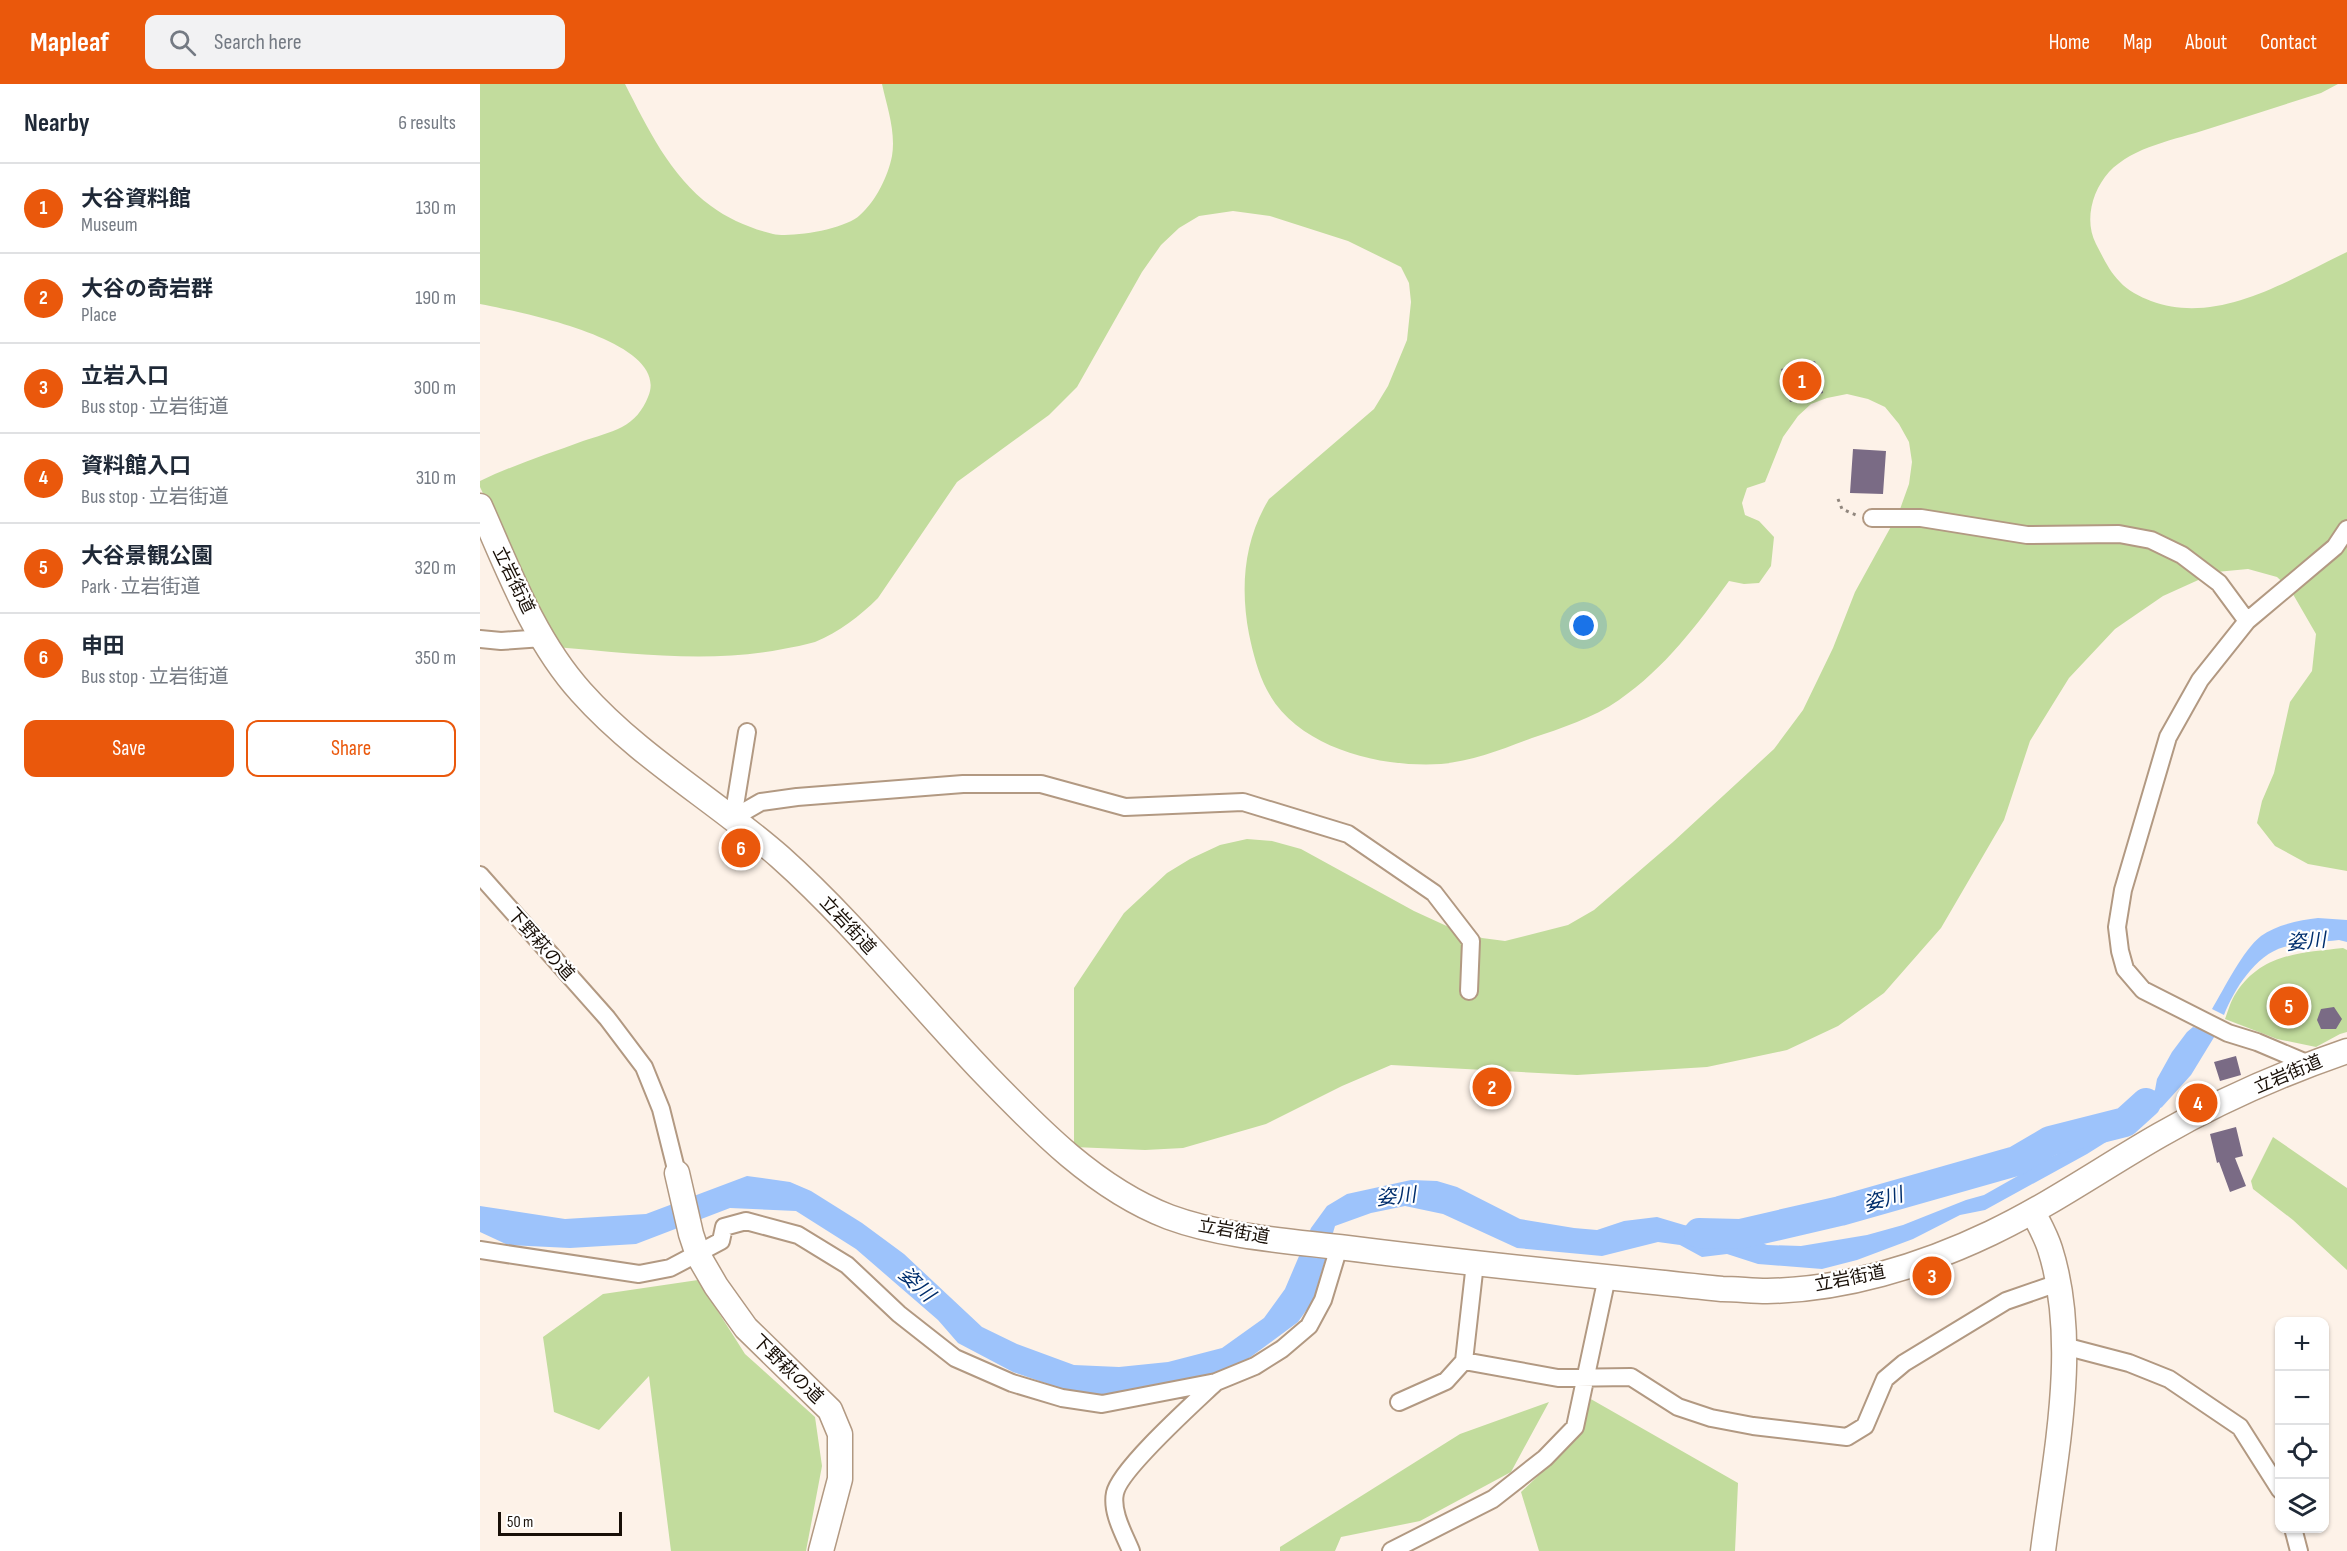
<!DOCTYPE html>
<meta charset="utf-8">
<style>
:root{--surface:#fff;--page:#f2f2f3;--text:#1f2937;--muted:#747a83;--line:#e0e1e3;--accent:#ea580c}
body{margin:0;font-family:"Sofia Sans Condensed","Noto Sans JP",sans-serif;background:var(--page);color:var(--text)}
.controls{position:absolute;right:18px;bottom:18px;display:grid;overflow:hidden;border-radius:12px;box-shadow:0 2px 4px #0004}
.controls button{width:54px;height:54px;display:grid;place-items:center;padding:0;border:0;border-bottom:2px solid var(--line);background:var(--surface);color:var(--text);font:30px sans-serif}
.scale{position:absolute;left:18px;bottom:15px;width:124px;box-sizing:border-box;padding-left:6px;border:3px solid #180f07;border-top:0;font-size:16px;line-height:21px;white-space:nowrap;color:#180f07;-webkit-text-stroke:4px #fff;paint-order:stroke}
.you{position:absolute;left:1104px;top:542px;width:21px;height:21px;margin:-15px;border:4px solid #fff;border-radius:50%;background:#1a73e8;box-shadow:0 0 0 9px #1a73e833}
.badge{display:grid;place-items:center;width:39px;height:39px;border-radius:50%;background:var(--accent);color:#fff;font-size:20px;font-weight:700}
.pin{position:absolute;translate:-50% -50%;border:3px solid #fff;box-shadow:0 2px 6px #0006}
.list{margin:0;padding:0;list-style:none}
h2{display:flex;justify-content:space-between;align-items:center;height:78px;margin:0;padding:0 24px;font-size:26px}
h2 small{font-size:20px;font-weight:400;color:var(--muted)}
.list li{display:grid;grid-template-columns:39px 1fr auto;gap:18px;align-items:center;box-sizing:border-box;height:90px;padding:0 24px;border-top:2px solid var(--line)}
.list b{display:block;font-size:22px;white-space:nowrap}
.list p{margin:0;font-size:20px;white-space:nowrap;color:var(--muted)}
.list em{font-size:20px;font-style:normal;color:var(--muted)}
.actions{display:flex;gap:12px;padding:18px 24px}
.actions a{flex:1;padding:14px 0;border:2px solid var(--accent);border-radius:12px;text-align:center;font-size:21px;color:var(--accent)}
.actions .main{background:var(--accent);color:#fff}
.icon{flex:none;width:33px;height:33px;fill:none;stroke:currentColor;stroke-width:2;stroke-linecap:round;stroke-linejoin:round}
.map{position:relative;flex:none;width:1867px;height:1467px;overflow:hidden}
header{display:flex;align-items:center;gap:36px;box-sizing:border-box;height:84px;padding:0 30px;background:var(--accent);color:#fff}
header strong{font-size:28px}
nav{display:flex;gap:33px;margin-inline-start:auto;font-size:21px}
.search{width:420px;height:54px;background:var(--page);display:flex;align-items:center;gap:15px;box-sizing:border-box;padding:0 21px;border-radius:12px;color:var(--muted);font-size:22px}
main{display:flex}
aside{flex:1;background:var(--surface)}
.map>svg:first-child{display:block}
.green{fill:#c2dc9d}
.water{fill:#9dc3fb}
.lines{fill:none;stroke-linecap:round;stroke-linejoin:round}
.river{stroke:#9dc3fb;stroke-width:30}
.building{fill:#7a6b85}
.street-casing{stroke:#b29982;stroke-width:20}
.secondary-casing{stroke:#b29982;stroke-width:27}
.path{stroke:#91877e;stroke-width:3;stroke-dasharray:3 4.5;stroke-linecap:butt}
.street{stroke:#fff;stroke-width:16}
.secondary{stroke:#fff;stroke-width:24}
.labels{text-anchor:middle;stroke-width:4.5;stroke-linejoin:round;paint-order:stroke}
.street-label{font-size:18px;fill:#180f07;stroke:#fff}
.water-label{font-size:20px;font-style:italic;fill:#002e6d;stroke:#fff}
</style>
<header>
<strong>Mapleaf</strong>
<div class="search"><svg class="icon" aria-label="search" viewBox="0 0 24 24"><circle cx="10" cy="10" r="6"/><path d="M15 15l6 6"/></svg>Search here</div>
<nav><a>Home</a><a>Map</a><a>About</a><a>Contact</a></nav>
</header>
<main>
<aside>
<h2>Nearby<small>6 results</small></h2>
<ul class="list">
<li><span class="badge">1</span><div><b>大谷資料館</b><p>Museum</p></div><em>130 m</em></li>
<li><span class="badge">2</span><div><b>大谷の奇岩群</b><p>Place</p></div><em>190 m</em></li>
<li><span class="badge">3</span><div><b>立岩入口</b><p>Bus stop · 立岩街道</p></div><em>300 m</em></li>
<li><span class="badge">4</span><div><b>資料館入口</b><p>Bus stop · 立岩街道</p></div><em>310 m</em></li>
<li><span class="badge">5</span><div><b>大谷景観公園</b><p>Park · 立岩街道</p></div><em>320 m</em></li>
<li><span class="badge">6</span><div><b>申田</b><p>Bus stop · 立岩街道</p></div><em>350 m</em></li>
</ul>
<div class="actions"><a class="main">Save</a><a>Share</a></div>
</aside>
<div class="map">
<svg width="1867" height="1467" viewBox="0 0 1867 1467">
<rect width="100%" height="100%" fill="#fdf2e8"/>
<path class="green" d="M0 0H145C167 43 190 92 231 122 248 135 272 145 293 150 312 154 366 145 380 131 396 117 408 92 412 72 416 48 407 23 402 0H1858L1841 9C1803 21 1766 33 1728 45 1695 56 1654 62 1629 88 1612 107 1604 137 1616 160 1623 173 1629 187 1640 198 1647 206 1660 213 1671 217 1738 242 1808 196 1867 168V787L1828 780 1795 762 1777 739 1782 717 1794 689 1810 618 1832 587 1836 550 1810 505 1797 493 1768 485 1736 488 1683 512 1635 545 1589 594 1550 657 1524 736 1461 844 1404 909 1358 942 1307 966 1227 983 1097 991 911 981 862 1002 786 1040 703 1064 665 1066 594 1063V904L644 829 687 789 710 775 740 761 767 755 792 757 821 765 934 827 971 844 1002 854 1025 857 1088 841 1114 826 1193 758 1294 665 1323 626 1353 564 1375 508 1419 428 1429 400 1432 378 1429 358 1419 340 1405 323 1388 315 1367 310 1347 314 1331 320 1318 332 1303 353 1285 398 1267 404 1262 419 1265 431 1279 437 1294 453 1291 482 1279 499 1264 500 1249 497C1217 541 1185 584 1139 616 1113 634 1082 644 1052 654 1023 665 993 677 961 680 901 684 817 664 787 606 778 589 773 569 769 550 760 503 764 456 789 415L894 325 908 302 927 256 931 218 929 199 921 183 868 157 790 132 753 127 719 132 699 144 681 161 662 188 597 303 569 331 477 398 398 514C380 532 359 548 335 558 325 561 313 563 303 565 228 580 150 569 75 563L0 403V397C33 381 68 370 103 357 115 353 130 349 142 343 154 337 163 326 168 313 193 256 35 227 0 220Z
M1863 864 1867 866V948L1860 950 1836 963 1797 955 1745 935C1748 927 1751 916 1756 909 1782 869 1821 869 1863 864Z
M1793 1053 1867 1104V1186L1813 1136 1773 1105 1771 1097Z
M218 1196 265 1270 335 1333 342 1382 326 1467H191L169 1292 119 1346 74 1328 63 1253 123 1210Z
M1109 1314 1258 1399 1255 1467H1059L1041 1408 1097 1355Z
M1069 1318 1031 1388 940 1437 861 1453 855 1467H800V1463L980 1350Z"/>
<path class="water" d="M1838 834 1867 836V858L1859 856C1841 858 1821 858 1804 863 1775 871 1754 906 1744 931L1732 925C1744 905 1763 866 1781 852 1796 841 1820 836 1838 834Z
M1713 943 1736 950 1711 991 1682 1023 1607 1070 1505 1126 1480 1131 1433 1155 1377 1176 1342 1185 1278 1180 1247 1170 1222 1173 1200 1161 1178 1158 1122 1172 1037 1164 963 1130 925 1122 891 1129 855 1142 833 1217 818 1238 761 1280 706 1299 635 1313 597 1310 533 1288 478 1259 458 1236 376 1165 316 1127 250 1124 156 1160 90 1164 28 1161 0 1148V1122L85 1135 166 1130 267 1092 310 1098 331 1107 382 1139 424 1170 502 1243 537 1260 594 1281 639 1283 688 1278 742 1264 784 1234 805 1205 831 1144 847 1122 867 1110 931 1096 957 1097 977 1103 1040 1135 1094 1144 1117 1146 1144 1137 1177 1133 1204 1141 1229 1146H1251L1287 1161 1321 1162 1387 1151 1423 1141 1486 1116 1504 1111 1571 1073 1590 1064 1643 1035 1675 1006 1677 995 1692 968 1707 948Z"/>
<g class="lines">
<path class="river" d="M1219 1149 1260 1150 1360 1127 1536 1077 1570 1057 1645 1038 1666 1019"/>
</g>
<path class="building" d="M1335 277 1343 309 1310 318 1301 285Z
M1373 365 1406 367 1403 410 1370 409Z
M1854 923 1862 935 1856 945H1841L1837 936 1841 925Z
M1756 972 1761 991 1740 997 1734 978Z
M1756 1043 1763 1072 1755 1074 1766 1102 1750 1108 1739 1078 1737 1079 1730 1050Z"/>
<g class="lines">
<g class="street-casing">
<path id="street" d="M1392 434H1441L1547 451 1639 450 1671 456 1702 471 1739 499 1767 537
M0 555 21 557 63 554
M253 734 281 718 317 713 483 700H561L645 723 763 718 868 750 954 809 991 857 989 907
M253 734 267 648
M0 791 127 934 164 983 181 1025 197 1089
M1829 980 1777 958 1748 949 1663 906 1645 885 1640 867 1637 843 1643 806 1688 653 1720 596 1767 537 1855 463 1867 445
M0 1166 159 1190 190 1184 241 1157 244 1143 266 1137 318 1151 367 1181 419 1230 475 1274 532 1299 582 1314 622 1320 736 1298 775 1282 802 1265 829 1242 843 1216 859 1163
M1584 1262 1649 1279 1689 1295 1760 1343 1800 1406
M984 1277 1078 1294 1151 1293 1198 1323 1231 1334 1273 1342 1367 1353 1385 1342 1405 1295 1424 1279 1526 1217 1578 1199
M919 1318 966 1297 984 1277 995 1179
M1813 1444 1819 1467
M651 1467C644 1450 631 1428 635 1409 640 1385 714 1319 735 1299
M911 1467 1013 1415 1065 1374 1095 1343 1127 1193"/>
</g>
<g class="secondary-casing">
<path id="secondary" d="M0 422C28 485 54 556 101 608 159 673 235 716 300 773 374 839 436 918 505 990 558 1045 616 1105 689 1133 743 1153 810 1157 867 1164 991 1180 1117 1192 1242 1205 1257 1205 1272 1207 1287 1207 1363 1206 1442 1182 1511 1149 1570 1121 1624 1083 1680 1051 1739 1017 1803 989 1867 967
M197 1089 211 1150 218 1171 236 1202 266 1244 350 1326 360 1350V1395L341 1467
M1553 1128C1559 1140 1566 1152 1570 1165 1600 1259 1575 1372 1563 1467"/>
</g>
<path class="path" d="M1358 415 1362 425 1376 431"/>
<use href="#street" class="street"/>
<use href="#secondary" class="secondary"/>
</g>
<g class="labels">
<g class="street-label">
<text transform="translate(34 496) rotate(64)" y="6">立岩街道</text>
<text transform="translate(368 841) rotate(47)" y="6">立岩街道</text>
<text transform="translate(61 860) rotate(48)" y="6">下野萩の道</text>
<text transform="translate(1808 990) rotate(-23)" y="6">立岩街道</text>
<text transform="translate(754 1147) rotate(10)" y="6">立岩街道</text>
<text transform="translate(1370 1194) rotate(-11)" y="6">立岩街道</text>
<text transform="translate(308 1285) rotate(44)" y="6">下野萩の道</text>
</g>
<g class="water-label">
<text transform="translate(1826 857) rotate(-5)" y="7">姿川</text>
<text transform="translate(916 1112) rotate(-6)" y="7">姿川</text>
<text transform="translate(1403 1115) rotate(-16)" y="7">姿川</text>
<text transform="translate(437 1200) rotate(43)" y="7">姿川</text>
</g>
</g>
</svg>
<div class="controls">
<button>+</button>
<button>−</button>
<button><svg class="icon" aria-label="locate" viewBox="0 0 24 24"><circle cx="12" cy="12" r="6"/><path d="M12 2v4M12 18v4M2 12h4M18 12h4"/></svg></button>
<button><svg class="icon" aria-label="layers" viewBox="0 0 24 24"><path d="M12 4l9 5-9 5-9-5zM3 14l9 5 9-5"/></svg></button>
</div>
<div class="scale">50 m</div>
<div class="you"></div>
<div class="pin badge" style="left:1322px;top:297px">1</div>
<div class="pin badge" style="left:1012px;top:1003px">2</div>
<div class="pin badge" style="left:1452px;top:1192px">3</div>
<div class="pin badge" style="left:1718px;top:1019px">4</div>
<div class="pin badge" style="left:1809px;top:922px">5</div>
<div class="pin badge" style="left:261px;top:764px">6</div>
</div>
</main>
